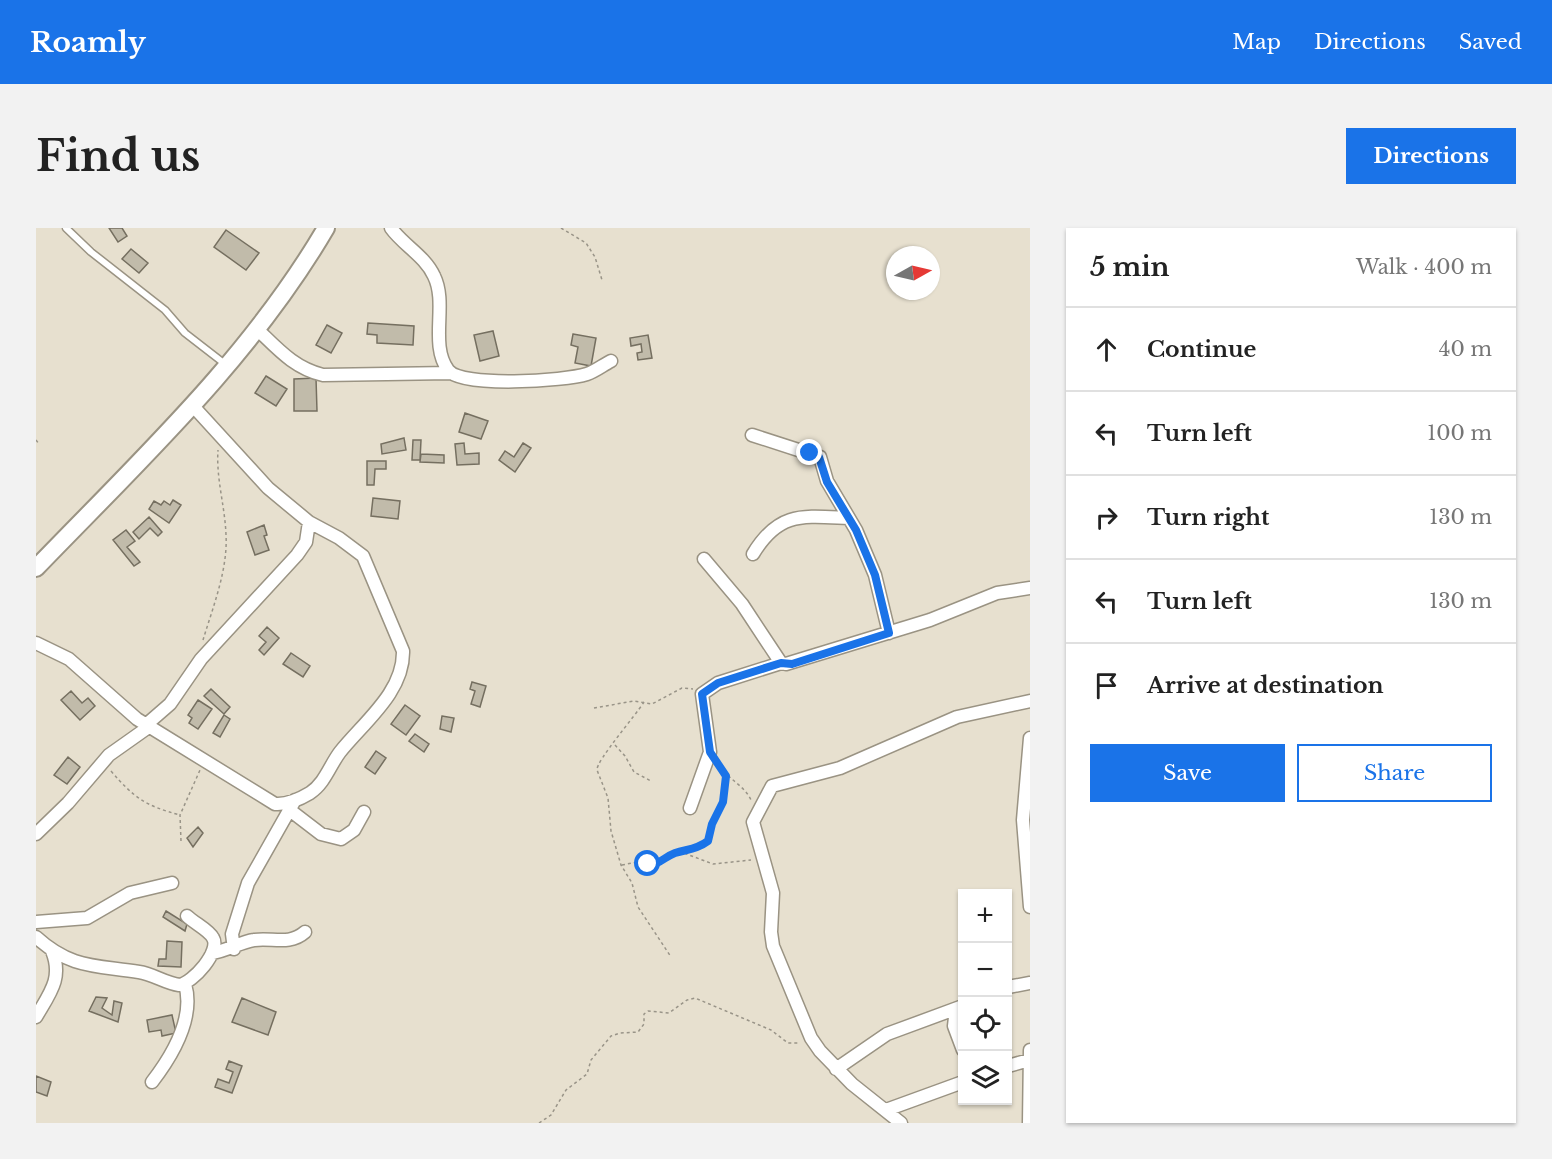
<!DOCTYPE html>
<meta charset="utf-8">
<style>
:root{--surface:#fff;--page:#f2f2f2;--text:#222;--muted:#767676;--line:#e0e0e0;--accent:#1a73e8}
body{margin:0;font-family:"Libre Baskerville",serif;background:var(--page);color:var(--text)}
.controls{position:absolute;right:18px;bottom:18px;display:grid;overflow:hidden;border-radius:0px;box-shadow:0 2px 4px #0004}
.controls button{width:54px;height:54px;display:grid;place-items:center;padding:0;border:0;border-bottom:2px solid var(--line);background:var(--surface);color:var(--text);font:30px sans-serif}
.compass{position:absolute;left:850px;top:18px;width:54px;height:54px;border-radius:50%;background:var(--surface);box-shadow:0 2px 4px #0004;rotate:82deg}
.stop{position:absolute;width:18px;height:18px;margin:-14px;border:4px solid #1a73e8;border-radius:50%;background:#fff}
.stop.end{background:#1a73e8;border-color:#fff;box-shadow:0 2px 6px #0008}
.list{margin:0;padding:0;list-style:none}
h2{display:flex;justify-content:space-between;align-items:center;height:78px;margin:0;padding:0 24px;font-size:26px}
h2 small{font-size:20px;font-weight:400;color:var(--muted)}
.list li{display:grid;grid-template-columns:39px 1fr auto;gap:18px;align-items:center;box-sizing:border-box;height:84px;padding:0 24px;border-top:2px solid var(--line)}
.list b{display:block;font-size:22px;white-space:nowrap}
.list em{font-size:20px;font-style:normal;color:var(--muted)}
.actions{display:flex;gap:12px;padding:18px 24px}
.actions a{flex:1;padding:14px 0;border:2px solid var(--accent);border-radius:0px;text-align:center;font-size:21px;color:var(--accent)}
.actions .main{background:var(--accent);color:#fff}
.icon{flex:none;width:33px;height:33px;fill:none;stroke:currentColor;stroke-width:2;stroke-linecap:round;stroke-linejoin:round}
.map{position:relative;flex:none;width:994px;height:895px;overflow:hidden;border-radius:0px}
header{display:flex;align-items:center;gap:36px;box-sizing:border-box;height:84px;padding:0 30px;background:var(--accent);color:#fff}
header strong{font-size:28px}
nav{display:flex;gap:33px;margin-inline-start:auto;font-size:21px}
.intro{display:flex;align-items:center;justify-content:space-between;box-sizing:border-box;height:144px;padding:0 36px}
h1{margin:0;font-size:42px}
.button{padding:15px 27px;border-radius:0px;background:var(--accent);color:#fff;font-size:21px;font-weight:700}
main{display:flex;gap:36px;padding:0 36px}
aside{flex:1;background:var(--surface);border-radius:0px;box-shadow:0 2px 4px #0004}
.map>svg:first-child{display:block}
.building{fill:#c1bbaa;stroke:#756f60;stroke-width:1.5}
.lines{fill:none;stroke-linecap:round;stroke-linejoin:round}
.lane-casing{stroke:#9a9383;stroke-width:9}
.street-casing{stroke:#9a9383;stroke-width:15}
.secondary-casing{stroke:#9a9383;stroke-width:20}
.path{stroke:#999488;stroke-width:1.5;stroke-dasharray:3 3;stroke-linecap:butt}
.lane{stroke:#fff;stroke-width:6}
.street{stroke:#fff;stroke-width:12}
.secondary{stroke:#fff;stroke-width:16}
.route{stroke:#1a73e8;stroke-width:8}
</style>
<header>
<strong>Roamly</strong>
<nav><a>Map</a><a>Directions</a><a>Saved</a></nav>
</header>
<div class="intro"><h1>Find us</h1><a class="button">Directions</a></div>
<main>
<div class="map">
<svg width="994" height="895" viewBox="0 0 994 895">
<rect width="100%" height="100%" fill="#e7e0cf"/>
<path class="building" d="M73 0H86L91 8 82 14Z
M190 2 223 25 210 42 178 19Z
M95 21 112 35 103 45 86 31Z
M332 95 378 98 377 117 341 115V107L331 106Z
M291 97 306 105 295 125 280 117Z
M457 103 463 128 444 133 438 107Z
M537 106 560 110 555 138 539 135 542 119 535 117Z
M612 107 616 130 602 132 601 125 606 124 605 116 595 118 594 110Z
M230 148 251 161 240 178 219 165Z
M280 150 281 183H258V151Z
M429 185 452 193 445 211 423 204Z
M368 210 370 222 346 226 345 216Z
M377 212H385L384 232H376Z
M428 215 429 226 443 225V236L421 237 419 216Z
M487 215 495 220 479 244 463 232 469 223 478 229Z
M385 226 408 227V235L384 234Z
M331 233H350V241H339L338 257H331Z
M337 270 364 273 362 291 335 288Z
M137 272 145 277 133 295 113 281 118 273 125 277 128 273 134 277Z
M113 289 126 304 122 308 114 300 103 311 97 304Z
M228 297 231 307 228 308 233 322 219 327 211 304Z
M90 302 99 313 91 319 104 334 98 338 77 312Z
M231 399 243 410 228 427 223 422 230 414 223 408Z
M255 425 274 438 267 449 247 436Z
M436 454 450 458 444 479 435 476 439 463 434 461Z
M175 461 194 479 188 486 168 468Z
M35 463 46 475 52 470 59 478 44 492 25 472Z
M162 472 176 481 162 501 153 495 156 490 152 487Z
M369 477 384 488 370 507 355 496Z
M188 487 194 491 184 509 177 505Z
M406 488 418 490 415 504 404 501Z
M379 506 393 516 388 524 373 513Z
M340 523 350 530 339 546 329 539Z
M32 529 44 539 31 556 18 547Z
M162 599 167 605 157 619 151 610Z
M130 683 151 696 149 703 127 689Z
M131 713 146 714 145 739 122 738 123 731H130Z
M60 769 71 770 66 780 76 787 78 773 86 775 82 794 53 783Z
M206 770 240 784 232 807 196 794Z
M136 787 140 805 126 808 125 802 113 804 111 792Z
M193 833 206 838 196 865 179 859 182 851 193 855 197 844 190 841Z
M0 848 15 854 11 868 0 864Z"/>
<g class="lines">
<g class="lane-casing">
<path id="lane" d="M30 0 55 24 129 82 149 105 189 136"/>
</g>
<g class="street-casing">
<path id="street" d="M355 0C367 17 389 28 398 48 412 76 393 116 412 142 425 160 529 153 551 146 560 143 567 137 575 133
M221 101C242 121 258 140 287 147L414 145
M716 207 784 229 791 253 820 302 839 347 853 405
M717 326C743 283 767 288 812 290
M668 331 706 376 745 435 750 436 894 392 961 365 994 360
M0 415 33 431 101 491 239 576C251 577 264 571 274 565 289 555 294 537 304 524 328 494 368 464 367 423L327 328 303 310 273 294 232 260 157 178
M111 496 134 476 165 431 261 327 270 314 273 294
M994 510 987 592 994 679
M654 580 674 524 666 466 682 455 745 435
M255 583 285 606 305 611 318 602 328 584
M0 606 32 575 73 527 114 498
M0 694 51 690 94 665 136 655
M0 709C35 741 60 737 103 744 117 746 129 755 143 757 157 755 185 723 177 710 173 702 158 695 151 688
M198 721 196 706 212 655 259 572
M176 725C191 723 204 714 218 712 236 709 253 718 269 704
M972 759 994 755
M920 781 918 798 927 822
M0 789C14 765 27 750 16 723
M972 838 993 832
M800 841 851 806 927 778
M116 854C136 828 159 790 149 756
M850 882 927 854
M865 895 816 856 784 823 775 810 737 718 735 704 737 665 717 594 736 558 804 540 921 489 994 473
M993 895 994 822"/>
</g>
<g class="secondary-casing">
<path id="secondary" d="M0 340C103 233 214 130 290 0"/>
</g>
<path class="path" d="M525 0 550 15 559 29 566 52
M0 212 3 216
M167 412C177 379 192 341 190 307 189 278 180 251 182 222
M608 474C600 487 560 533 561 542L572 570 575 603 585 637 596 655 602 679 635 729
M558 480 598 473 616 476 646 460 657 461
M579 517 589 528 598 544 615 553
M682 533C690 552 708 556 715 572
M75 543C98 570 110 578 144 587
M145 613 144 587 164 542
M651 625 672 613 676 596 687 574 690 548
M586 637 601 634 620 636 645 624 677 636 715 632
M503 895 515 887 530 862 551 846 555 832 575 808 584 805 602 804 608 796V786L612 783 633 785 651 772 659 770 735 802 752 815H763"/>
<use href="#lane" class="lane"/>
<use href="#street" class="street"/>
<use href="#secondary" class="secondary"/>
</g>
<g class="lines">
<path class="route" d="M612 636C624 637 628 629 639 625 651 621 660 622 672 613L676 596 687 574 690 548 674 524 666 466 682 455 745 435 756 436 853 405 839 347 820 302 791 254 783 229 774 225"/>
</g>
</svg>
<div class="controls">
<button>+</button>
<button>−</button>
<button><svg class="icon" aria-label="locate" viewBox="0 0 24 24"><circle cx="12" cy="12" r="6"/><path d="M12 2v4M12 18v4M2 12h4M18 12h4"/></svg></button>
<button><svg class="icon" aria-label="layers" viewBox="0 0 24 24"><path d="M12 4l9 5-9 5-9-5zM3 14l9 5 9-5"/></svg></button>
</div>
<svg class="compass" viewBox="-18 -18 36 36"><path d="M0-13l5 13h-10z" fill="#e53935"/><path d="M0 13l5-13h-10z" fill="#767676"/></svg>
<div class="stop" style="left:612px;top:636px"></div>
<div class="stop end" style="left:774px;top:225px"></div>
</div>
<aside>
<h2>5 min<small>Walk · 400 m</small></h2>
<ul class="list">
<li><svg class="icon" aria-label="ahead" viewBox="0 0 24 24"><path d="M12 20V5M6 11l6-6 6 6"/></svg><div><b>Continue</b></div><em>40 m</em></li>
<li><svg class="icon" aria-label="left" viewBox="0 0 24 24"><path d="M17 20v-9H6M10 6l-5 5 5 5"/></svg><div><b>Turn left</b></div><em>100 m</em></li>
<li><svg class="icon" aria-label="right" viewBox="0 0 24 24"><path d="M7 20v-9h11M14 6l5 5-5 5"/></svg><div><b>Turn right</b></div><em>130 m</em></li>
<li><svg class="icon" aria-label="left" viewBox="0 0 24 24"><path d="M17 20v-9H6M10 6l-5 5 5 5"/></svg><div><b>Turn left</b></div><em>130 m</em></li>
<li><svg class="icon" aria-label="arrive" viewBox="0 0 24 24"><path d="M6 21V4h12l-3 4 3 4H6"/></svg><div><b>Arrive at destination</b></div></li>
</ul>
<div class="actions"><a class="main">Save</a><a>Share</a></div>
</aside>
</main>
